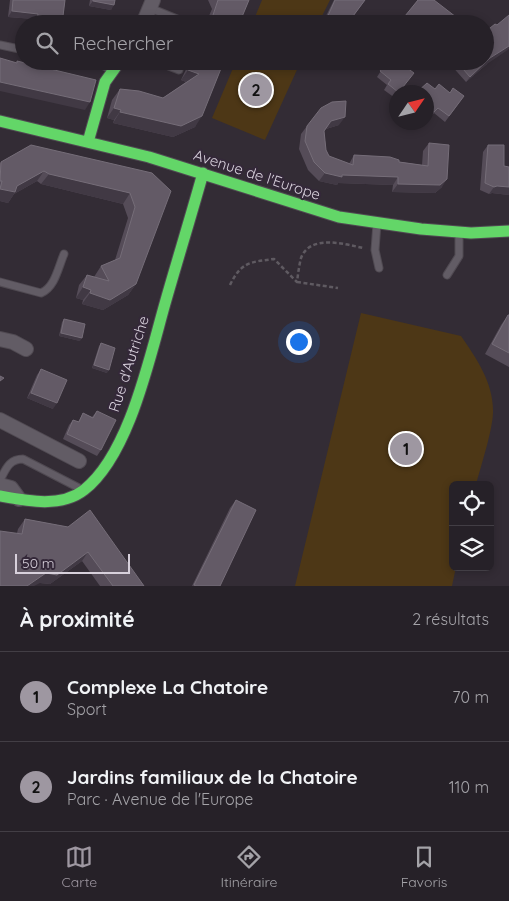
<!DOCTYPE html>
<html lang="fr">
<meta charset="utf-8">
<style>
:root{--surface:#262128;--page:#2e2930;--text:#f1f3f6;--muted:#a4a3a8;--line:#423e45;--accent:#9e97a1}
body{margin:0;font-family:Quicksand,sans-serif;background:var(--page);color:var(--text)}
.controls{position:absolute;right:15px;bottom:15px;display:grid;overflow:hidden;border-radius:8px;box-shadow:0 2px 8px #0003}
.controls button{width:45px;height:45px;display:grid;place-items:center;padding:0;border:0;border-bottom:1px solid var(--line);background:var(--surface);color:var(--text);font:25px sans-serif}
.compass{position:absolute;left:389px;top:85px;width:45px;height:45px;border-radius:50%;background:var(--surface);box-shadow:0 2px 8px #0003;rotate:55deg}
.scale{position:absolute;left:15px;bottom:12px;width:115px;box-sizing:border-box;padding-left:5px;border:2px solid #d7d0db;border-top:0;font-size:14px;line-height:18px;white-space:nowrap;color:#d7d0db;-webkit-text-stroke:4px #342839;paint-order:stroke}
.you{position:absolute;left:298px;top:341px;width:18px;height:18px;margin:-12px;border:4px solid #fff;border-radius:50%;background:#1a73e8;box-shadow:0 0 0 8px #1a73e833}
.badge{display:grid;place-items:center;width:32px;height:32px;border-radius:50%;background:var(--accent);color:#111;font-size:16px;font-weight:700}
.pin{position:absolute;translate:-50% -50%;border:2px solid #fff;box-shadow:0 1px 5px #0006}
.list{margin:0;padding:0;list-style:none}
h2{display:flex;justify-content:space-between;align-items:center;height:65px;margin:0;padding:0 20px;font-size:21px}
h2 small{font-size:16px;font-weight:400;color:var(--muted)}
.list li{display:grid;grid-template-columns:32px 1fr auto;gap:15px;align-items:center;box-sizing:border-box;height:90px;padding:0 20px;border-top:1px solid var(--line)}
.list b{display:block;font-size:19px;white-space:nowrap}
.list p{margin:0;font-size:16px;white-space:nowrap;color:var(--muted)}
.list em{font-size:16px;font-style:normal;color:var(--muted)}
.icon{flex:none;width:28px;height:28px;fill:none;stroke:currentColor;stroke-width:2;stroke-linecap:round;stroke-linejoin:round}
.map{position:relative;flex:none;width:509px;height:586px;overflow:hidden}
.search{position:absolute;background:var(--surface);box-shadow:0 2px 8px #0003;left:15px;right:15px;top:15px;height:55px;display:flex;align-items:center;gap:12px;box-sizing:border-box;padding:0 18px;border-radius:28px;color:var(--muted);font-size:19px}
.sheet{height:245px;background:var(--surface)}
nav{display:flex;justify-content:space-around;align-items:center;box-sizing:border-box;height:70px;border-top:1px solid var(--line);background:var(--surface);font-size:14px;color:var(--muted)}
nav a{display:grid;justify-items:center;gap:2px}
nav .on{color:var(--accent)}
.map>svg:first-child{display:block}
.green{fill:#4d3716}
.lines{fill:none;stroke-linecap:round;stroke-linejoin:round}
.lane-casing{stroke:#504a52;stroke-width:9}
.street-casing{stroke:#504a52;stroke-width:16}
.fast-casing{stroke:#504a52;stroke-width:13}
.path{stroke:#5f5a61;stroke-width:2.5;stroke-dasharray:4 2.5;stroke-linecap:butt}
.lane{stroke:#625c65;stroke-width:7}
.street{stroke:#625c65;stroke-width:14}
.fast{stroke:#63d668;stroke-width:11}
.wall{fill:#554c58}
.shaded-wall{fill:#413944}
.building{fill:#635a66;stroke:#756d78}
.labels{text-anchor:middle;stroke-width:4;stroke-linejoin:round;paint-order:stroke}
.street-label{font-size:15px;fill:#d7d0db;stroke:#342839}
</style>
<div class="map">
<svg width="509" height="586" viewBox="0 0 509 586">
<rect width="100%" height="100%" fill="#332c35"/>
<path class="green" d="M262 0H330L318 24H252Z
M236 61H301L265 140 212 118Z
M361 313 461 336C477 359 494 384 493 413 492 433 481 465 476 485H453V567H456L452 586H295Z"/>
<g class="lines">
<g class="lane-casing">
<path id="lane" d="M150 8 189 24
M0 45 24 50
M87 61 100 64 112 70
M156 61 179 70
M377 223 375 250 379 268
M447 275 459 256V235
M0 282 41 293C55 287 58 268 64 254
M0 480C6 469 9 459 23 459L81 489"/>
</g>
<g class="street-casing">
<path id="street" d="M143 24 153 0
M0 339 13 342 26 349
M0 420 79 461
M0 485 11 488 19 499"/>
</g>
<g class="fast-casing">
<path id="fast" d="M0 121 149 157 339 217 421 229 471 233 509 231
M88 142 105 82 120 61
M0 496C27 501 61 508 84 490 130 454 150 355 166 300 178 258 191 216 203 173"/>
</g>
<path class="path" d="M297 282 338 288
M230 285C241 262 250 262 274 259L297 282C298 274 299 266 301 258 310 234 345 244 363 248"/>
<use href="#lane" class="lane"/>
<use href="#street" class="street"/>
<use href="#fast" class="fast"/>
</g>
<path class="wall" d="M10 0H65L62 24H34V19L8 17Z
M90 0H115L111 10 89 6Z
M208 0H249L239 24H201L206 18H208L212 9Z
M334 0H365L348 24H322Z
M418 0 452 24H400Z
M190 61H224L195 127 173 137 113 123 114 120 107 118 112 100 120 89 163 98 186 82 181 80Z
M379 61H405L403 65 400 92H396V97L395 98 384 90 387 85 377 77 384 66Z
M452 61H485L487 64 466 82 450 64Z
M435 89 464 96 445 122 434 113 430 118 426 115V92Z
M339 125 326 129 324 131 326 150 329 156 349 164 354 155 422 165 423 151 429 143 442 187 435 193 392 192 393 185 338 183 337 185 319 181 308 170 299 149 301 134 307 126Z
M488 145 504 166 509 167V195L492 193 489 194 480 190 483 152Z
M0 163 152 173 136 284 128 295 103 310 82 304 83 300 76 298 79 285 87 275 94 277 101 266 115 260 128 218 123 204 41 184 37 181 14 194 8 203 0 201Z
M508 315H509V367L485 354 501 325Z
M64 319 80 341 59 336 62 322Z
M101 343 107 373 92 368 99 346Z
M41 369 53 409 27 398 37 375Z
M97 411 101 450 97 456 63 439 69 425 73 420 78 422 83 413 92 417Z
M236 500 220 586H192L230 508Z
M25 519 68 527 144 586H100L82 561 50 584 40 583 17 533 18 529Z"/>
<path class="shaded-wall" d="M93 1 114 5 111 10 89 6Z
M12 11 38 14 34 19 8 17Z
M509 46V49L487 64 466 82 470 77 490 58Z
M188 70 199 74 191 84 181 80Z
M0 82 90 102 85 110 0 91Z
M114 108 121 110 114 120 107 118Z
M120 112 202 116 195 127 173 137 113 123Z
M345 117 339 125 326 129 319 139 331 121Z
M44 171 37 181 14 194 8 203 0 201V189L17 186Z
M325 173 342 175 398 177 393 185 338 183 337 185 319 181Z
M49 174 130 193 123 204 41 184Z
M447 179 442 187 435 193 392 192 398 184Z
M497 186 509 187V195L492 193 489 194 494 187Z
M136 284 128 295 103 310 82 304 90 293Z
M83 287 91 290 83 300 76 298Z
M61 333 82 338 80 341 59 336Z
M94 365 109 370 107 373 92 368Z
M31 393 57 403 53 409 27 398Z
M88 552 82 561 50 584 40 583 34 586H27L46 573Z"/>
<path class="building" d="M13 0H65L62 24H51L37 22 38 14 12 11Z
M93 0H115L114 5 93 1Z
M218 0H249L239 24H209L206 18H212Z
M335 0H365L347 24H334L327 18Z
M418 0H434L456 17 451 24H415L405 16Z
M509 15V46L490 58 470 77 456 61H485V32L495 24 497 25Z
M0 58 17 63V61L96 80 90 102 0 82Z
M192 61H224L202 116 181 126 120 112 121 110 114 108 120 89 139 91 163 98 199 74 188 70Z
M388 61H405L403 65 414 73 399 92H398L388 84 391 80 380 71Z
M427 83 435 89 439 84 450 93 453 88 464 96 449 116 438 108 434 112 426 106V92H417Z
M346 101 345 117 331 121 324 131 326 150 329 156 353 165 354 155 390 157 399 160V162L428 166 429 143 449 145 447 179 440 185 398 184V177L342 175V177L325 173 314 162 305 141 307 126 321 108 332 102Z
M31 145 152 173 171 191 136 284 110 300 90 293 91 290 83 287 87 275 109 281 101 266 120 258 135 207 130 193 49 174 44 171 17 186 15 192 0 189 2 181H0L1 162Z
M488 145H504V166L509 167V187L497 186 494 187 485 183Z
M508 315H509V353L492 344Z
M64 319 85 324 82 338 61 333Z
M101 343 115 348 109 370 94 365Z
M41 369 67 380 57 403 31 393Z
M0 376 4 378 0 381Z
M97 411 116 420 101 450 67 434 73 420 79 422 83 413 93 418Z
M236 500 256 510 220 586H196L194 585Z
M90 510 144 586H113L88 552 57 575 46 573 27 586H0V531L22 534 25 519 68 527Z"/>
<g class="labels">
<g class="street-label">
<text transform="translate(257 175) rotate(18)" y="5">Avenue de l'Europe</text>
<text transform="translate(129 364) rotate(-72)" y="5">Rue d'Autriche</text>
</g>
</g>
</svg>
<div class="controls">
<button><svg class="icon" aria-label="locate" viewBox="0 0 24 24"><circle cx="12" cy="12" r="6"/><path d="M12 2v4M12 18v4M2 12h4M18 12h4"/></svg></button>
<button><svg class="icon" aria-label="layers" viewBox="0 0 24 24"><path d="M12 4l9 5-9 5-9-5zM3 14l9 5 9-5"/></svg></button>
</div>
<svg class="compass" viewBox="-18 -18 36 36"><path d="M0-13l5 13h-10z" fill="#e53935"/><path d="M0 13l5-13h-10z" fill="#a4a3a8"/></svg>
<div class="scale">50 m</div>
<div class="you"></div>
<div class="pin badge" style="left:406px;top:449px">1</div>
<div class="pin badge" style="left:256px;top:90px">2</div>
<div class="search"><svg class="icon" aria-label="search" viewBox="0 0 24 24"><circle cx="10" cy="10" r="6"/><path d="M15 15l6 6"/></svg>Rechercher</div>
</div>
<section class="sheet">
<h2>À proximité<small>2 résultats</small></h2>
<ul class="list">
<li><span class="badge">1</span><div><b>Complexe La Chatoire</b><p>Sport</p></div><em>70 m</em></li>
<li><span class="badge">2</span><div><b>Jardins familiaux de la Chatoire</b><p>Parc · Avenue de l'Europe</p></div><em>110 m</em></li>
</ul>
</section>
<nav>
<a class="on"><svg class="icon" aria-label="map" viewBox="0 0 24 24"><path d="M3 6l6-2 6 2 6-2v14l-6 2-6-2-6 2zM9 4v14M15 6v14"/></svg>Carte</a>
<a><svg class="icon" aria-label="directions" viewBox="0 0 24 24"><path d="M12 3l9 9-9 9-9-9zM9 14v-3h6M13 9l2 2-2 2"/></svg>Itinéraire</a>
<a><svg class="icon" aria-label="saved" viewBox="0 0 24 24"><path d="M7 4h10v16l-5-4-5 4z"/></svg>Favoris</a>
</nav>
